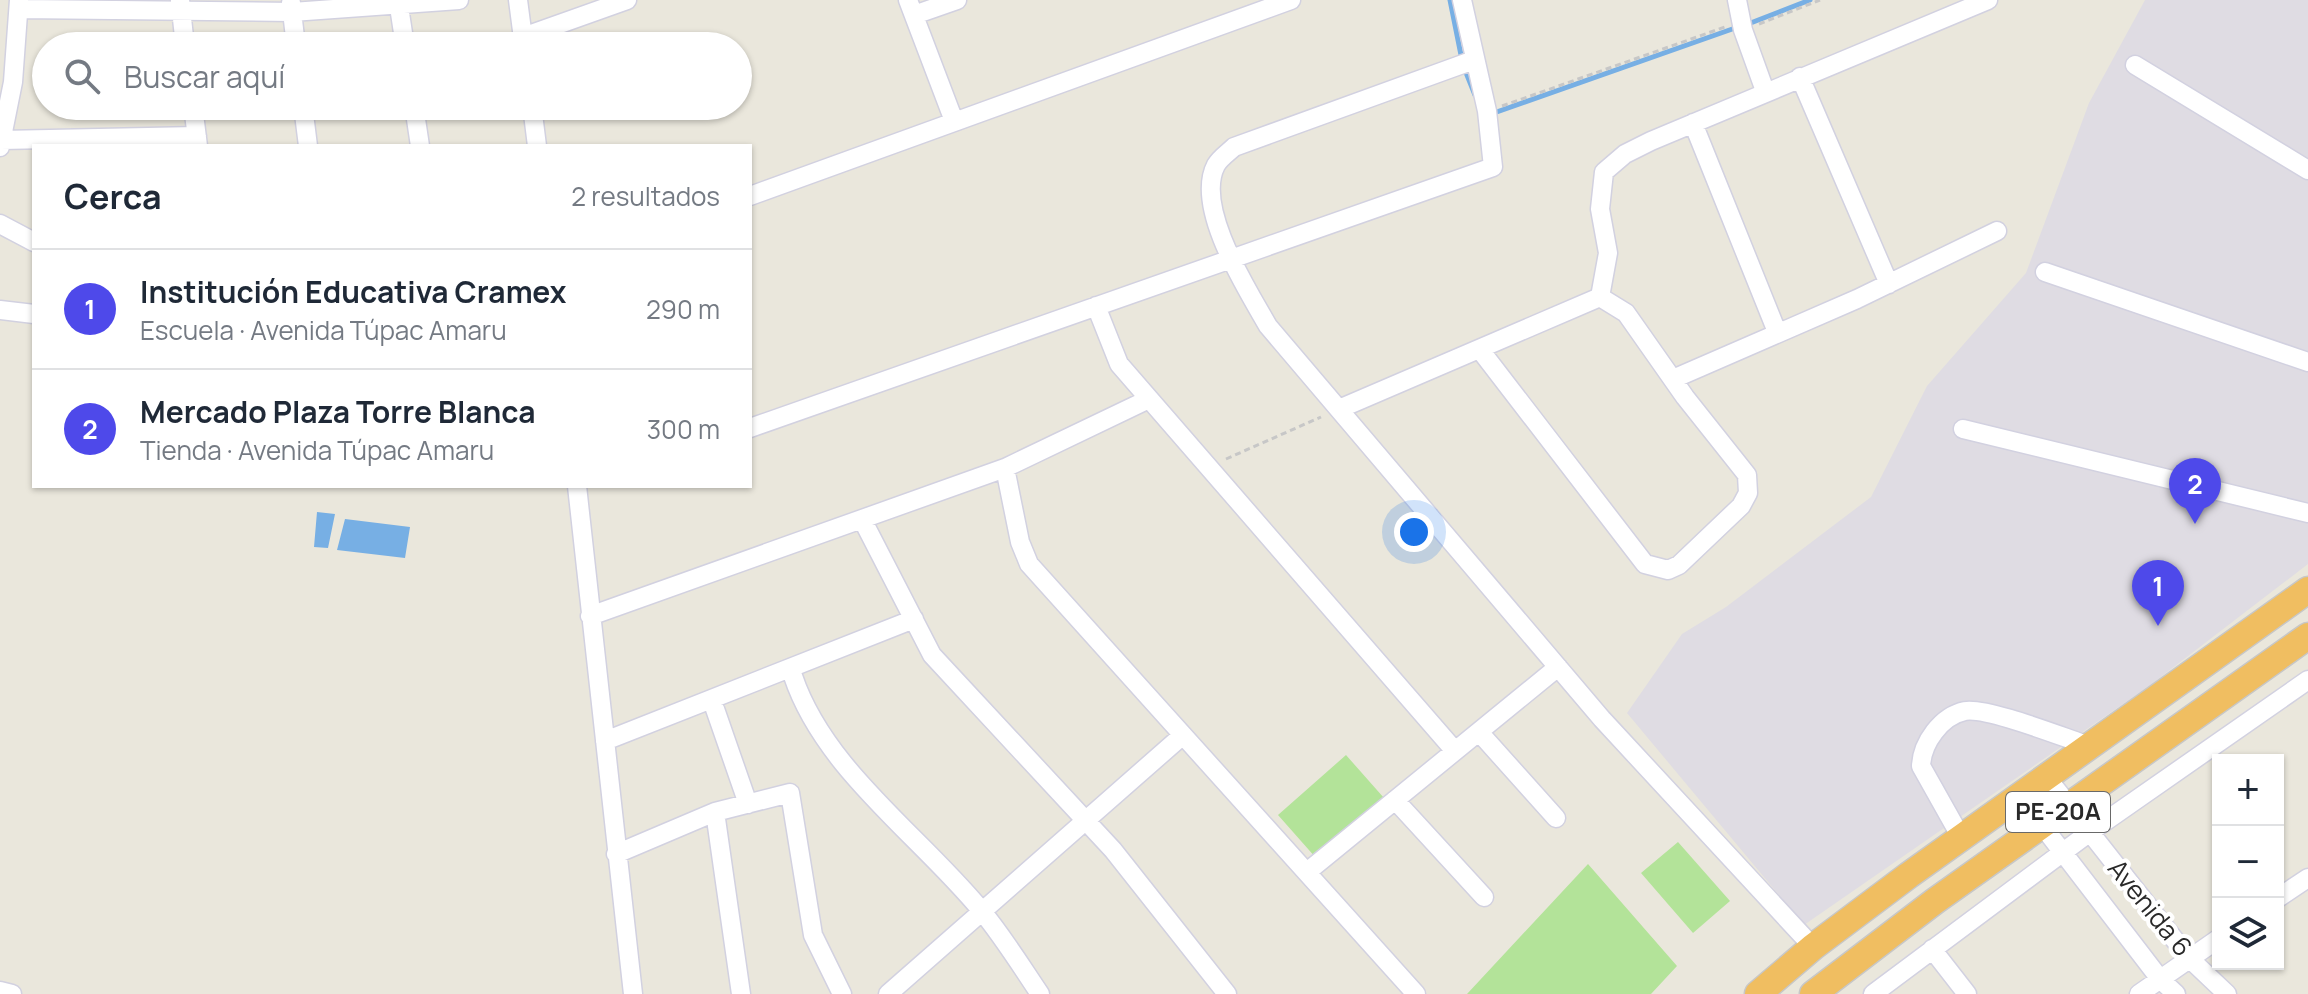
<!DOCTYPE html>
<html lang="es">
<meta charset="utf-8">
<style>
:root{--surface:#fff;--page:#f6f6f7;--text:#1f2937;--muted:#747a83;--line:#e0e1e3;--accent:#4e49ea}
body{margin:0;font-family:Manrope,sans-serif;background:var(--page);color:var(--text)}
.controls{position:absolute;right:24px;bottom:24px;display:grid;overflow:hidden;border-radius:0px;box-shadow:0 2px 6px #0004}
.controls button{width:72px;height:72px;display:grid;place-items:center;padding:0;border:0;border-bottom:2px solid var(--line);background:var(--surface);color:var(--text);font:40px sans-serif}
.you{position:absolute;left:1414px;top:532px;width:28px;height:28px;margin:-20px;border:6px solid #fff;border-radius:50%;background:#1a73e8;box-shadow:0 0 0 12px #1a73e833}
.badge{display:grid;place-items:center;width:52px;height:52px;border-radius:50%;background:var(--accent);color:#fff;font-size:26px;font-weight:700}
.pin{position:absolute;translate:-50% -66px;filter:drop-shadow(0 2px 4px #0008)}
.pin::after{content:'';position:absolute;top:42px;width:28px;height:24px;background:inherit;clip-path:polygon(0 0,100% 0,50% 100%)}
.list{margin:0;padding:0;list-style:none}
h2{display:flex;justify-content:space-between;align-items:center;height:104px;margin:0;padding:0 32px;font-size:34px}
h2 small{font-size:26px;font-weight:400;color:var(--muted)}
.list li{display:grid;grid-template-columns:52px 1fr auto;gap:24px;align-items:center;box-sizing:border-box;height:120px;padding:0 32px;border-top:2px solid var(--line)}
.list b{display:block;font-size:30px;white-space:nowrap}
.list p{margin:0;font-size:26px;white-space:nowrap;color:var(--muted)}
.list em{font-size:26px;font-style:normal;color:var(--muted)}
.icon{flex:none;width:44px;height:44px;fill:none;stroke:currentColor;stroke-width:2;stroke-linecap:round;stroke-linejoin:round}
.map{position:relative;flex:none;width:2308px;height:994px;overflow:hidden}
.search{position:absolute;background:var(--surface);box-shadow:0 2px 6px #0004;left:32px;top:32px;width:720px;height:88px;display:flex;align-items:center;gap:20px;box-sizing:border-box;padding:0 28px;border-radius:44px;color:var(--muted);font-size:30px}
.panel{position:absolute;background:var(--surface);box-shadow:0 2px 6px #0004;left:32px;top:144px;width:720px;height:344px;border-radius:0px}
.map>svg:first-child{display:block}
.industrial{fill:#dfdce3}
.pitch{fill:#b3e399}
.water{fill:#77afe4}
.lines{fill:none;stroke-linecap:round;stroke-linejoin:round}
.stream{stroke:#77afe4;stroke-width:5}
.minor-casing{stroke:#d2d1e0;stroke-width:21}
.highway-casing{stroke:#c7c7c7;stroke-width:29}
.path{stroke:#c7c7c7;stroke-width:3;stroke-dasharray:6 4;stroke-linecap:butt}
.minor{stroke:#fff;stroke-width:18}
.highway{stroke:#f0be61;stroke-width:26}
.labels{text-anchor:middle;stroke-width:8;stroke-linejoin:round;paint-order:stroke}
.shield{fill:#fff;stroke:#696969;stroke-width:2}
.shield-label{font-size:24px;font-weight:bold;fill:#292929}
.street-label{font-size:26px;fill:#292929;stroke:#fff}
</style>
<div class="map">
<svg width="2308" height="994" viewBox="0 0 2308 994">
<rect width="100%" height="100%" fill="#eae7dc"/>
<path class="industrial" d="M2145 0H2308V564L2149 686 1804 925 1627 713 1682 634 1726 607 1871 497 1927 386 2026 273 2089 103Z"/>
<path class="pitch" d="M1346 755 1384 798 1316 858 1278 815Z
M1678 842 1730 901 1693 933 1641 873Z
M1588 864 1677 966 1651 994H1467Z"/>
<path class="water" d="M317 512 335 514 328 548 314 547Z
M345 519 410 527 405 558 337 550Z"/>
<g class="lines">
<path class="stream" d="M1450 0 1463 65 1475 95
M1748 24 1810 0
M1491 114 1738 27"/>
<g class="minor-casing">
<path id="minor" d="M180 0 185 46
M398 0 405 46
M518 0 524 46
M908 0 954 121
M1737 0 1743 30 1765 91
M291 3 296 46
M19 9 292 12 459 0
M914 15 957 0
M523 37 627 0
M1474 60 1234 147C1229 152 1220 158 1216 165 1194 207 1247 289 1268 326L1602 719 1813 947
M2135 65 2308 170
M1800 77 1889 284
M193 106 198 146
M303 106 308 146
M414 106 420 146
M532 106 537 146
M1693 123 1777 332
M1 140 197 136
M0 147 13 82 19 0
M750 196 1291 0
M0 224 34 242
M2045 272 2308 362
M1096 306 1119 364 1455 751
M0 310 34 314
M1481 351 1645 564 1668 570 1679 565 1741 506 1748 493 1747 475 1685 397 1626 313 1600 297
M1673 379 1857 299 1997 231
M1339 409 1600 297 1608 253 1600 209 1604 172 1625 154 1651 141 1988 0
M750 428 1493 167 1487 111 1462 0
M1963 429 2308 513
M1005 468 1020 542 1029 564 1416 994
M577 486 633 994
M862 519 932 655 1113 850 1227 994
M590 616 1005 468 1149 399
M793 676C824 769 919 835 980 909 1002 935 1021 966 1040 994
M715 709 748 804
M1479 732 1556 818
M605 741 914 619
M2048 779 2189 958 2227 994
M2021 798 2160 979 2176 994
M1395 800 1484 897
M715 812 741 994
M1962 839 1921 766C1922 743 1941 716 1965 711 1988 707 2067 739 2093 747
M616 854 715 812 790 793 813 935 842 994
M1307 872 1558 667
M2278 898 2308 878
M1932 949 1967 994
M0 991 12 994
M888 994 1183 735
M1873 994 2090 832 2308 680
M2139 994 2218 939"/>
</g>
<g class="highway-casing">
<path id="highway" d="M1758 994 1813 947 1909 875 2308 590
M1813 994 1935 901 2308 636"/>
</g>
<path class="path" d="M1759 24 1820 0
M1502 106 1725 27
M1226 459 1321 417"/>
<use href="#minor" class="minor"/>
<use href="#highway" class="highway"/>
</g>
<g class="labels">
<rect class="shield" x="2006" y="792" width="104" height="40" rx="6"/>
<g class="shield-label">
<text x="2058" y="820">PE-20A</text>
</g>
<g class="street-label">
<text transform="translate(2150 908) rotate(51)" y="9">Avenida 6</text>
</g>
</g>
</svg>
<div class="controls">
<button>+</button>
<button>−</button>
<button><svg class="icon" aria-label="layers" viewBox="0 0 24 24"><path d="M12 4l9 5-9 5-9-5zM3 14l9 5 9-5"/></svg></button>
</div>
<div class="you"></div>
<div class="pin badge" style="left:2158px;top:626px">1</div>
<div class="pin badge" style="left:2195px;top:524px">2</div>
<div class="search"><svg class="icon" aria-label="search" viewBox="0 0 24 24"><circle cx="10" cy="10" r="6"/><path d="M15 15l6 6"/></svg>Buscar aquí</div>
<section class="panel">
<h2>Cerca<small>2 resultados</small></h2>
<ul class="list">
<li><span class="badge">1</span><div><b>Institución Educativa Cramex</b><p>Escuela · Avenida Túpac Amaru</p></div><em>290 m</em></li>
<li><span class="badge">2</span><div><b>Mercado Plaza Torre Blanca</b><p>Tienda · Avenida Túpac Amaru</p></div><em>300 m</em></li>
</ul>
</section>
</div>
